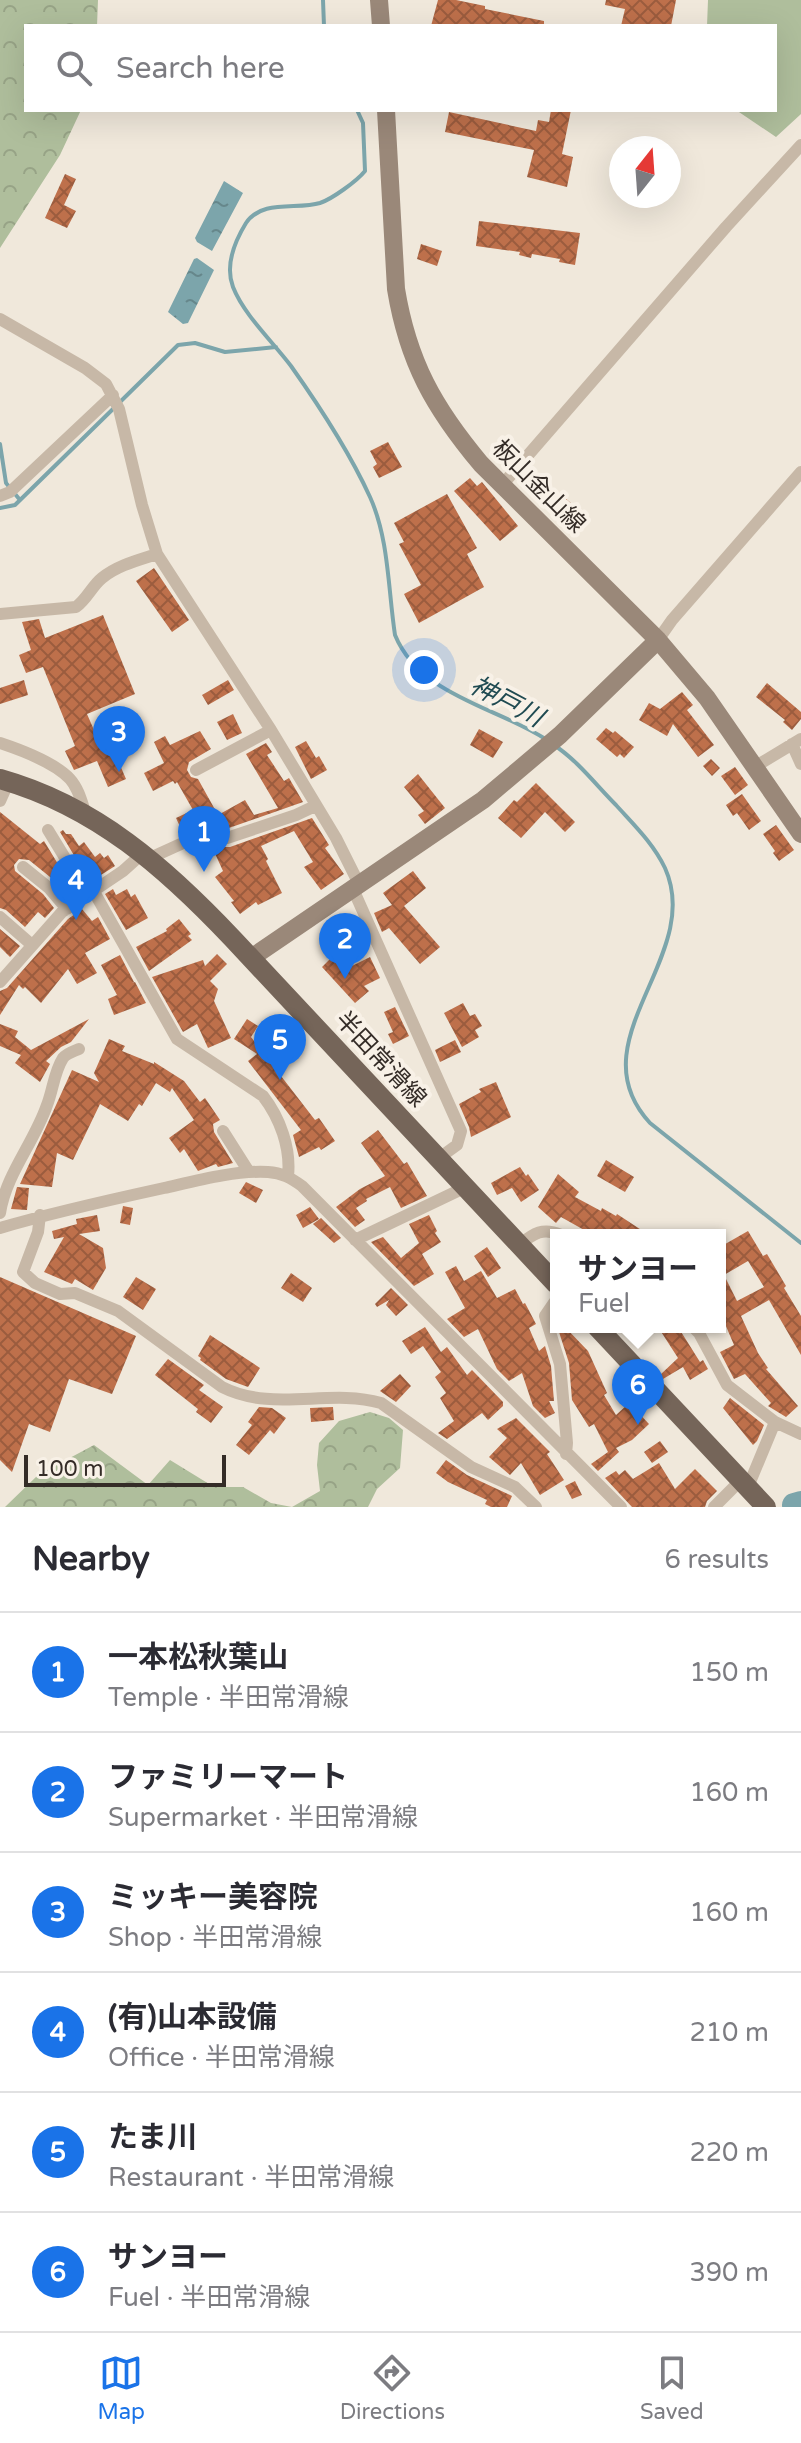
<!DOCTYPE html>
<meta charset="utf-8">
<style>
:root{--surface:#fff;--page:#f2f2f3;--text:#2b2b33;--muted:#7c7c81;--line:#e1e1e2;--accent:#1a73e8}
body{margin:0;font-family:"Varela Round","Noto Sans JP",sans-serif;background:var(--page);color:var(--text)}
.compass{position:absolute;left:609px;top:136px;width:72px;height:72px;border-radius:50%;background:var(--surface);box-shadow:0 8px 32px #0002;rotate:17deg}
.scale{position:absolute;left:24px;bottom:20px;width:202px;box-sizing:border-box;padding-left:8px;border:4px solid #342c27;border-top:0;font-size:22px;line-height:28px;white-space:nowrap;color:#342c27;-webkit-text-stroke:6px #f8f1e7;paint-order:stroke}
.you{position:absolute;left:424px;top:670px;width:28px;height:28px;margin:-20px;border:6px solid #fff;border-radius:50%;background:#1a73e8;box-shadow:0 0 0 12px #1a73e833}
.badge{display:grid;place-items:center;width:52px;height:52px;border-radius:50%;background:var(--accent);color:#fff;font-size:26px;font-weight:700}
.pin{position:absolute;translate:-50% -66px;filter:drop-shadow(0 2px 4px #0008)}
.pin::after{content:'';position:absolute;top:42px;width:28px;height:24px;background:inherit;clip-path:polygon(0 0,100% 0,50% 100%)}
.popup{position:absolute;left:550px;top:1229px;width:176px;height:104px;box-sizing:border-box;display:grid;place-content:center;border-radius:0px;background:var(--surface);filter:drop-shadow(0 2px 6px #0005);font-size:26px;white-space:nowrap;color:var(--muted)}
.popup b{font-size:30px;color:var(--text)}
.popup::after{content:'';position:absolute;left:50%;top:100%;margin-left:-16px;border:16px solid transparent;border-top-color:var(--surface)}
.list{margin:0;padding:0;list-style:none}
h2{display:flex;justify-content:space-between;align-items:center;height:104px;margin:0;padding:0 32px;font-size:34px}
h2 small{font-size:26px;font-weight:400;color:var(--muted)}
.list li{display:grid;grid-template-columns:52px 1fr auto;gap:24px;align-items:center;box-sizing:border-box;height:120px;padding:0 32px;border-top:2px solid var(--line)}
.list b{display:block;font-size:30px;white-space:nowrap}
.list p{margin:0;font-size:26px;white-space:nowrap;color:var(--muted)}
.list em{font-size:26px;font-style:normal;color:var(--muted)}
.icon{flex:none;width:44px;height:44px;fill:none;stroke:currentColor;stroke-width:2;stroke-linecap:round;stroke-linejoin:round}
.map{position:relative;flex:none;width:801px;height:1507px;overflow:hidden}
.search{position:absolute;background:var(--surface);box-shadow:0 8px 32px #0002;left:24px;right:24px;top:24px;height:88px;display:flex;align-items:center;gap:20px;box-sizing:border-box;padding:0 28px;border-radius:0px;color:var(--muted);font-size:30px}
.sheet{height:824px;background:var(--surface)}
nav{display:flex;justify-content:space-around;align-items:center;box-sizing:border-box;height:112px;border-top:2px solid var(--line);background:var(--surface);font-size:22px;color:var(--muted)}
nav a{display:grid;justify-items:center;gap:4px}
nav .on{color:var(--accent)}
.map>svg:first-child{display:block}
.forest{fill:url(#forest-crowns)}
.pitch{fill:#afbe9c}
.water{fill:url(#water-ripples)}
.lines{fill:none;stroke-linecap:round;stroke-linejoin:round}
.stream{stroke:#7ca5ab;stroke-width:4}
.river{stroke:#7ca5ab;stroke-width:24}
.building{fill:url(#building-cross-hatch);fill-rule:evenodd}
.street{stroke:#c7b8a7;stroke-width:12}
.secondary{stroke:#9a8879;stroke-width:18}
.primary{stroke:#756559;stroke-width:20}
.labels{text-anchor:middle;stroke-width:8;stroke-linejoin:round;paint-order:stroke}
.street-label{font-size:24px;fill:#342c27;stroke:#f8f1e7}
.water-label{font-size:26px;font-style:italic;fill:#204b52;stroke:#f8f1e7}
</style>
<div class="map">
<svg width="801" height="1507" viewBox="0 0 801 1507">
<defs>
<pattern id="forest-crowns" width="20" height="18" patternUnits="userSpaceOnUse" patternTransform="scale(2)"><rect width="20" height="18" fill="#afbe9c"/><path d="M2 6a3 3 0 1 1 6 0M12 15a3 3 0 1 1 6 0" fill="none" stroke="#97a386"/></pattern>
<pattern id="water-ripples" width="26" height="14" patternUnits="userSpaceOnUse" patternTransform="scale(2)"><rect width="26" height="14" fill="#7ca5ab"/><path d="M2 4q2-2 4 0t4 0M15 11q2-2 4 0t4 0" fill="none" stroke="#66878b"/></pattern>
<pattern id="building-cross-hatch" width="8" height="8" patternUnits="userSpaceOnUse" patternTransform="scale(2)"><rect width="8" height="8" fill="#be704b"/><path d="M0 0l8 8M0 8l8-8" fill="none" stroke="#9b5c3e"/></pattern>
</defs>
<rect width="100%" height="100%" fill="#f0e8db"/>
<path class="forest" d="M0 0H98L97 26H26V110H81L60 155 0 248Z
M370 1412 389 1418 403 1430 400 1468 377 1489 368 1507H5L38 1475 94 1445 148 1485 170 1460 214 1487H243L271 1503 292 1507 320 1491 317 1465 319 1443 339 1421Z"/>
<path class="pitch" d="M708 0H801V114L776 137 736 110H775V26H707Z"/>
<path class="water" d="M224 181 243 193 212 251 197 242 195 238Z
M197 258 214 270 188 323 183 324 168 312 194 259Z"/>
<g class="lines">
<path class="stream" d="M323 0 324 26
M357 110 363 123 365 171C357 181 332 199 320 203 297 210 262 199 246 223 235 241 225 266 233 287 244 315 273 342 291 366 320 407 349 451 370 497 389 539 388 589 395 635 420 696 497 707 547 740
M120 402 178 345 195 343 225 352 276 347
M0 444 6 483 20 500
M0 508 15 505 114 408
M554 745C578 761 596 785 616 805 634 825 653 843 665 868 705 957 574 1041 650 1123L801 1243"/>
<path class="river" d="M794 1505 801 1503"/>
</g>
<path class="building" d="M438 0H456L485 6V9L544 21V26H431Z
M606 0H676L671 26H621L625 9 605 5Z
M551 110H571L562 154 573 157 567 187 527 177 534 150 445 132 449 112 536 131 538 120 549 122Z
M65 174 76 179 64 205 76 211 67 228 45 218Z
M479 221 580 233 575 265 559 262 560 259 532 254 531 258 519 255 520 252 476 246Z
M421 244 442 251 437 266 417 259Z
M388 442 402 467 379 478 373 467 377 464 370 451Z
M470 478 477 486 482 482 518 526 500 541 454 491Z
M555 489 572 504 563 513 547 498Z
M447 494 477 548 467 554 484 587 419 623 404 594 421 585 399 544 404 542 394 523Z
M154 568 189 620 172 632 136 581Z
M103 615 135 694 87 714 97 737 103 734 114 759 117 758 126 779 108 787 97 761 74 770 65 751 75 746 43 667 26 673 19 655 31 650 22 622 39 619 45 638Z
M24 680 28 695 0 704V688Z
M228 680 234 690 208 705 202 695Z
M767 683 801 712V719L792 730 783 722 785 720 756 697Z
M682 692 693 705 687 710 714 745 698 757 673 724 667 736 639 720 649 703 660 709Z
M233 714 242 733 227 740 217 722Z
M606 728 613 733 615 731 634 747 624 758 620 754 617 757 596 739Z
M479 729 503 742 493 758 470 745Z
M200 731 211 749 189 762 187 770 191 777 198 779 218 815 245 800 254 815 278 808 246 754 266 743 272 752 267 755 284 781 289 778 303 802 226 829 215 828 212 823 183 833 176 818 193 810 177 782 175 784 173 781 153 791 144 773 164 763 154 742 165 736 170 745Z
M306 741 316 758 319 756 327 770 311 779 295 747Z
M711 759 720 768 712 776 703 766Z
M735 767 748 785 735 795 721 776Z
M418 774 445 808 425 824 418 815 424 811 404 787Z
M536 783 575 822 565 832 545 812 521 838 498 818 514 800 517 802Z
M742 794 761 821 749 830 737 813 733 816 726 805Z
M0 812 40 844 44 841 75 892 68 897 55 881 29 860 19 859 14 865 15 871 43 894 54 908 45 918 38 912 25 927 6 910 0 908Z
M312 818 329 845 325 848 344 874 321 890 304 867 313 862 294 831 261 846 268 859 266 861 282 893 258 905 256 902 240 914 231 902 234 901 215 877 223 871 212 847H230Z
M776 825 794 850 779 861 773 853 775 851 763 834Z
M63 830 66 834H71L79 846 84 842 95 857 100 853 104 858 108 855 115 866 90 882 60 832Z
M413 871 426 888 404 906 440 947 420 964 389 928 382 932 374 913 392 905 383 893Z
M113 889 116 895 127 889 131 897 135 894 148 918 126 930 105 894Z
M82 909 92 921 98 917 110 939 85 953 97 973 77 984 68 969 41 1003 25 987 23 989 19 985 0 1015V991L7 988 68 919Z
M179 919 191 934 188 936 192 940 149 971 136 947 167 931 166 929Z
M360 927 365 939 357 943 352 931Z
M0 929 20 946 10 957 0 947Z
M217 954 227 964 210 981 218 989 214 1001 231 1038 208 1048 197 1024 183 1032 152 977 203 960 205 966Z
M335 954 348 968 370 957 380 978 364 986 369 991 355 1003 322 967Z
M120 955 134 982 132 983 135 982 146 1003 114 1015 108 999 117 995 101 965Z
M463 1003 470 1016 475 1014 482 1026 475 1030 479 1037 462 1047 444 1013Z
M395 1007 409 1036 393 1044 388 1034 393 1032 384 1012Z
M89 1019 71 1042 61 1047 46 1061 50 1064 40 1082 15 1063 21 1055 0 1046V1024L18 1031 15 1037 31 1050Z
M247 1019 258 1026 251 1037 315 1120 319 1118 335 1141 321 1150 319 1147 299 1157 293 1135 301 1130 248 1061 257 1054 234 1039Z
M109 1039 125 1046 122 1051 154 1064V1062L184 1081 200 1102 205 1098 220 1120 213 1124 214 1132 233 1163 218 1167 216 1164 198 1171 184 1149 180 1153 169 1138 194 1120 172 1088 170 1092 156 1083 142 1106 139 1104 128 1121 100 1104 73 1160 57 1153 52 1187 20 1184 72 1070 99 1082 94 1073Z
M455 1040 461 1052 440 1062 435 1050Z
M496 1082 511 1117 471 1137 469 1127 459 1104 481 1092 479 1089Z
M378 1130 404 1164 407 1162 427 1196 401 1208 390 1187 366 1199 367 1201 356 1208 365 1220 355 1227 336 1207 360 1189 385 1176 361 1143Z
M606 1160 634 1177 625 1192 597 1176Z
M520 1167 526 1176 528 1174 539 1190 521 1202 512 1188 497 1195 491 1183Z
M558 1174 579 1192 575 1197 601 1211 602 1208 616 1216 617 1214 649 1235H613L606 1230 602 1235H593L561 1217 556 1223 538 1207Z
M246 1182 263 1190 256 1203 239 1193Z
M17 1187 29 1188 27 1210 11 1209Z
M123 1206 133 1208 130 1225 120 1223Z
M310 1207 319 1219 303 1228 296 1215Z
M97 1215 100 1231 79 1234 103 1248 106 1268 93 1290 75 1279 72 1284 44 1272 64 1237 54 1239 52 1231 77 1224 76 1219Z
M429 1215 437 1231 435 1233 441 1242 422 1254 434 1274 414 1286 371 1242 383 1237 401 1258 419 1243 409 1224Z
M321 1218 341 1238 334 1243 313 1224Z
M748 1231 763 1256 767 1254 786 1286 784 1288 801 1316V1355L769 1300 741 1316 758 1353 768 1368 766 1369 798 1406 786 1417 768 1406 771 1403 745 1374 734 1379 720 1352 734 1345 720 1312V1247ZM748 1261 764 1287 737 1301 724 1275Z
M487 1247 501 1268 488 1277 474 1256Z
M456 1266 464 1281 481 1271 497 1298 515 1289 523 1304 525 1303 536 1324 529 1328 539 1351 545 1346 551 1366 554 1401H549L555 1413 545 1418 533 1406 522 1373 509 1381 497 1369 478 1329 464 1337 447 1319 465 1308 445 1272Z
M291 1273 312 1288 303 1302 281 1288Z
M0 1277 136 1336 112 1394 69 1379 50 1432 29 1424 12 1472 0 1460Z
M136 1277 156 1289 143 1310 123 1297Z
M391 1288 408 1305 396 1316 386 1305 389 1300 377 1307 375 1304Z
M425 1327 441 1352 447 1347 467 1375 472 1370 503 1402V1406L488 1420 482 1413 447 1439 438 1433 454 1421 440 1398 446 1393 435 1377 441 1372 423 1346 411 1354 402 1341Z
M565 1327 588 1351 607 1393 604 1395 616 1415 627 1405H631L649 1424 632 1440 616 1448 619 1452 598 1471 591 1464 608 1452 594 1424 589 1427 572 1400 569 1363 559 1332Z
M658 1327H678L700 1362 703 1360 708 1369 690 1380 683 1367 663 1379 660 1375 678 1358Z
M210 1335 260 1368 248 1387 226 1379 200 1360 201 1358 198 1356Z
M168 1359 204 1385 199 1390 223 1407 211 1423 196 1412 198 1409 155 1375Z
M400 1374 411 1386 396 1402 380 1391Z
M730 1398 764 1425 757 1441 753 1445 723 1408Z
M259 1407 272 1408 286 1418 274 1434 270 1430 249 1455 236 1445 252 1425 248 1422Z
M333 1407 334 1420 311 1422 310 1408Z
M516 1418 550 1452 547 1454 564 1480 540 1495 521 1463 510 1475 489 1457 507 1438 497 1429Z
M660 1441 668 1452 652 1463 644 1452Z
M446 1460 467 1475 510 1495 512 1496 507 1507H491L485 1504 487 1500 448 1482 436 1473Z
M659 1463 675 1489 695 1469 717 1491 707 1501 705 1507H632L605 1478 616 1471 619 1475 625 1470 633 1479Z
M575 1481 582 1495 572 1499 565 1486Z"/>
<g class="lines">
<path class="street" d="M0 319 85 368 106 384 119 409 142 505 157 554 271 730 336 838 359 884
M503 484 726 227 801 145
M0 496 10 492 113 395
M0 614 76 607C87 599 92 586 102 578 118 565 139 560 157 554
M658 640 672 620 801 472
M0 743C21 750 55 763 70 779 79 789 82 803 86 815
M792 744 801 764
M756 766 801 739
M196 770 271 730
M0 801 9 781
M48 830 87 894
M150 858 194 838 206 836 227 838 296 815 315 806
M23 867 49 888 67 909
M353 889 461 1131 457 1145 439 1158
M93 890 177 1039 263 1096C280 1118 291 1148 288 1176
M0 917 32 945
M0 982 62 912 123 871 143 853
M223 1131 249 1172
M0 1213C6 1174 34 1143 47 1105 53 1090 54 1072 63 1058 67 1053 72 1052 79 1049
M40 1215 38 1232 23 1272 35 1283 60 1294 75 1293 118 1311 222 1387C273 1413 329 1388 381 1403L471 1467 515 1487 536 1507
M0 1228C54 1212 109 1200 164 1188 195 1181 236 1170 268 1172 282 1173 291 1178 302 1186L621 1507
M355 1240 466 1187
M519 1245C534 1233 543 1227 561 1235
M556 1300 545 1316 560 1364 567 1443 566 1454
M693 1327 699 1333 727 1385 775 1422 801 1434
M748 1487 775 1422
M714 1507 741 1480"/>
<path class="secondary" d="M379 0 381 26
M386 110 396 289C408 362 434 408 481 464L658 640 707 698 801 834
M251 958 483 800 560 735 658 640"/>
<path class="primary" d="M0 779C96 806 166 868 233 939L556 1284
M597 1327 766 1507"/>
</g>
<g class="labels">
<g class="street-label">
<text transform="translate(539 486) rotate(45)" y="8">板山金山線</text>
<text transform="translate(381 1059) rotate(47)" y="8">半田常滑線</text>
</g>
<g class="water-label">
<text transform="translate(507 701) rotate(28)" y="9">神戸川</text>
</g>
</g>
</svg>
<svg class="compass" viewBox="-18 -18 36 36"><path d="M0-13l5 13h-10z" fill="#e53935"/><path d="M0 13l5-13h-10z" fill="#7c7c81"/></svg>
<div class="scale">100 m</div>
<div class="you"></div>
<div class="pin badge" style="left:204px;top:872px">1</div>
<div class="pin badge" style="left:345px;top:979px">2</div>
<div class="pin badge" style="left:119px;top:772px">3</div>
<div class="pin badge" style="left:76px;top:920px">4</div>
<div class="pin badge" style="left:280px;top:1080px">5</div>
<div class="pin badge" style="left:638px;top:1425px">6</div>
<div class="popup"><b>サンヨー</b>Fuel</div>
<div class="search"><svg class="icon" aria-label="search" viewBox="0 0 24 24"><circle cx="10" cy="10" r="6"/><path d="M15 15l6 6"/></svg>Search here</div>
</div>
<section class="sheet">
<h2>Nearby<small>6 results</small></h2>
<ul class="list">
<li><span class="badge">1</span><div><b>一本松秋葉山</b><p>Temple · 半田常滑線</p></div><em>150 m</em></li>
<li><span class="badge">2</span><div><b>ファミリーマート</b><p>Supermarket · 半田常滑線</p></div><em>160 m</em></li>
<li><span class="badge">3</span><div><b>ミッキー美容院</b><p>Shop · 半田常滑線</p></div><em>160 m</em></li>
<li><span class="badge">4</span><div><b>(有)山本設備</b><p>Office · 半田常滑線</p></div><em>210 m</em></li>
<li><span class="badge">5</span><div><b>たま川</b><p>Restaurant · 半田常滑線</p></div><em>220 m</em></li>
<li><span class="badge">6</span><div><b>サンヨー</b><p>Fuel · 半田常滑線</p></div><em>390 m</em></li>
</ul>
</section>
<nav>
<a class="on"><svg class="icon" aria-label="map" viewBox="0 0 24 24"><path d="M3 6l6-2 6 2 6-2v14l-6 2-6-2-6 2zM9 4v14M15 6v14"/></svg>Map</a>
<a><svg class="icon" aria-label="directions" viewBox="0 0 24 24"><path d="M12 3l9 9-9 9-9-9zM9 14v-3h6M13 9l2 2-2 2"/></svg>Directions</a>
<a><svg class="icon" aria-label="saved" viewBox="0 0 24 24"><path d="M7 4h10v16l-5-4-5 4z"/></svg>Saved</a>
</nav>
